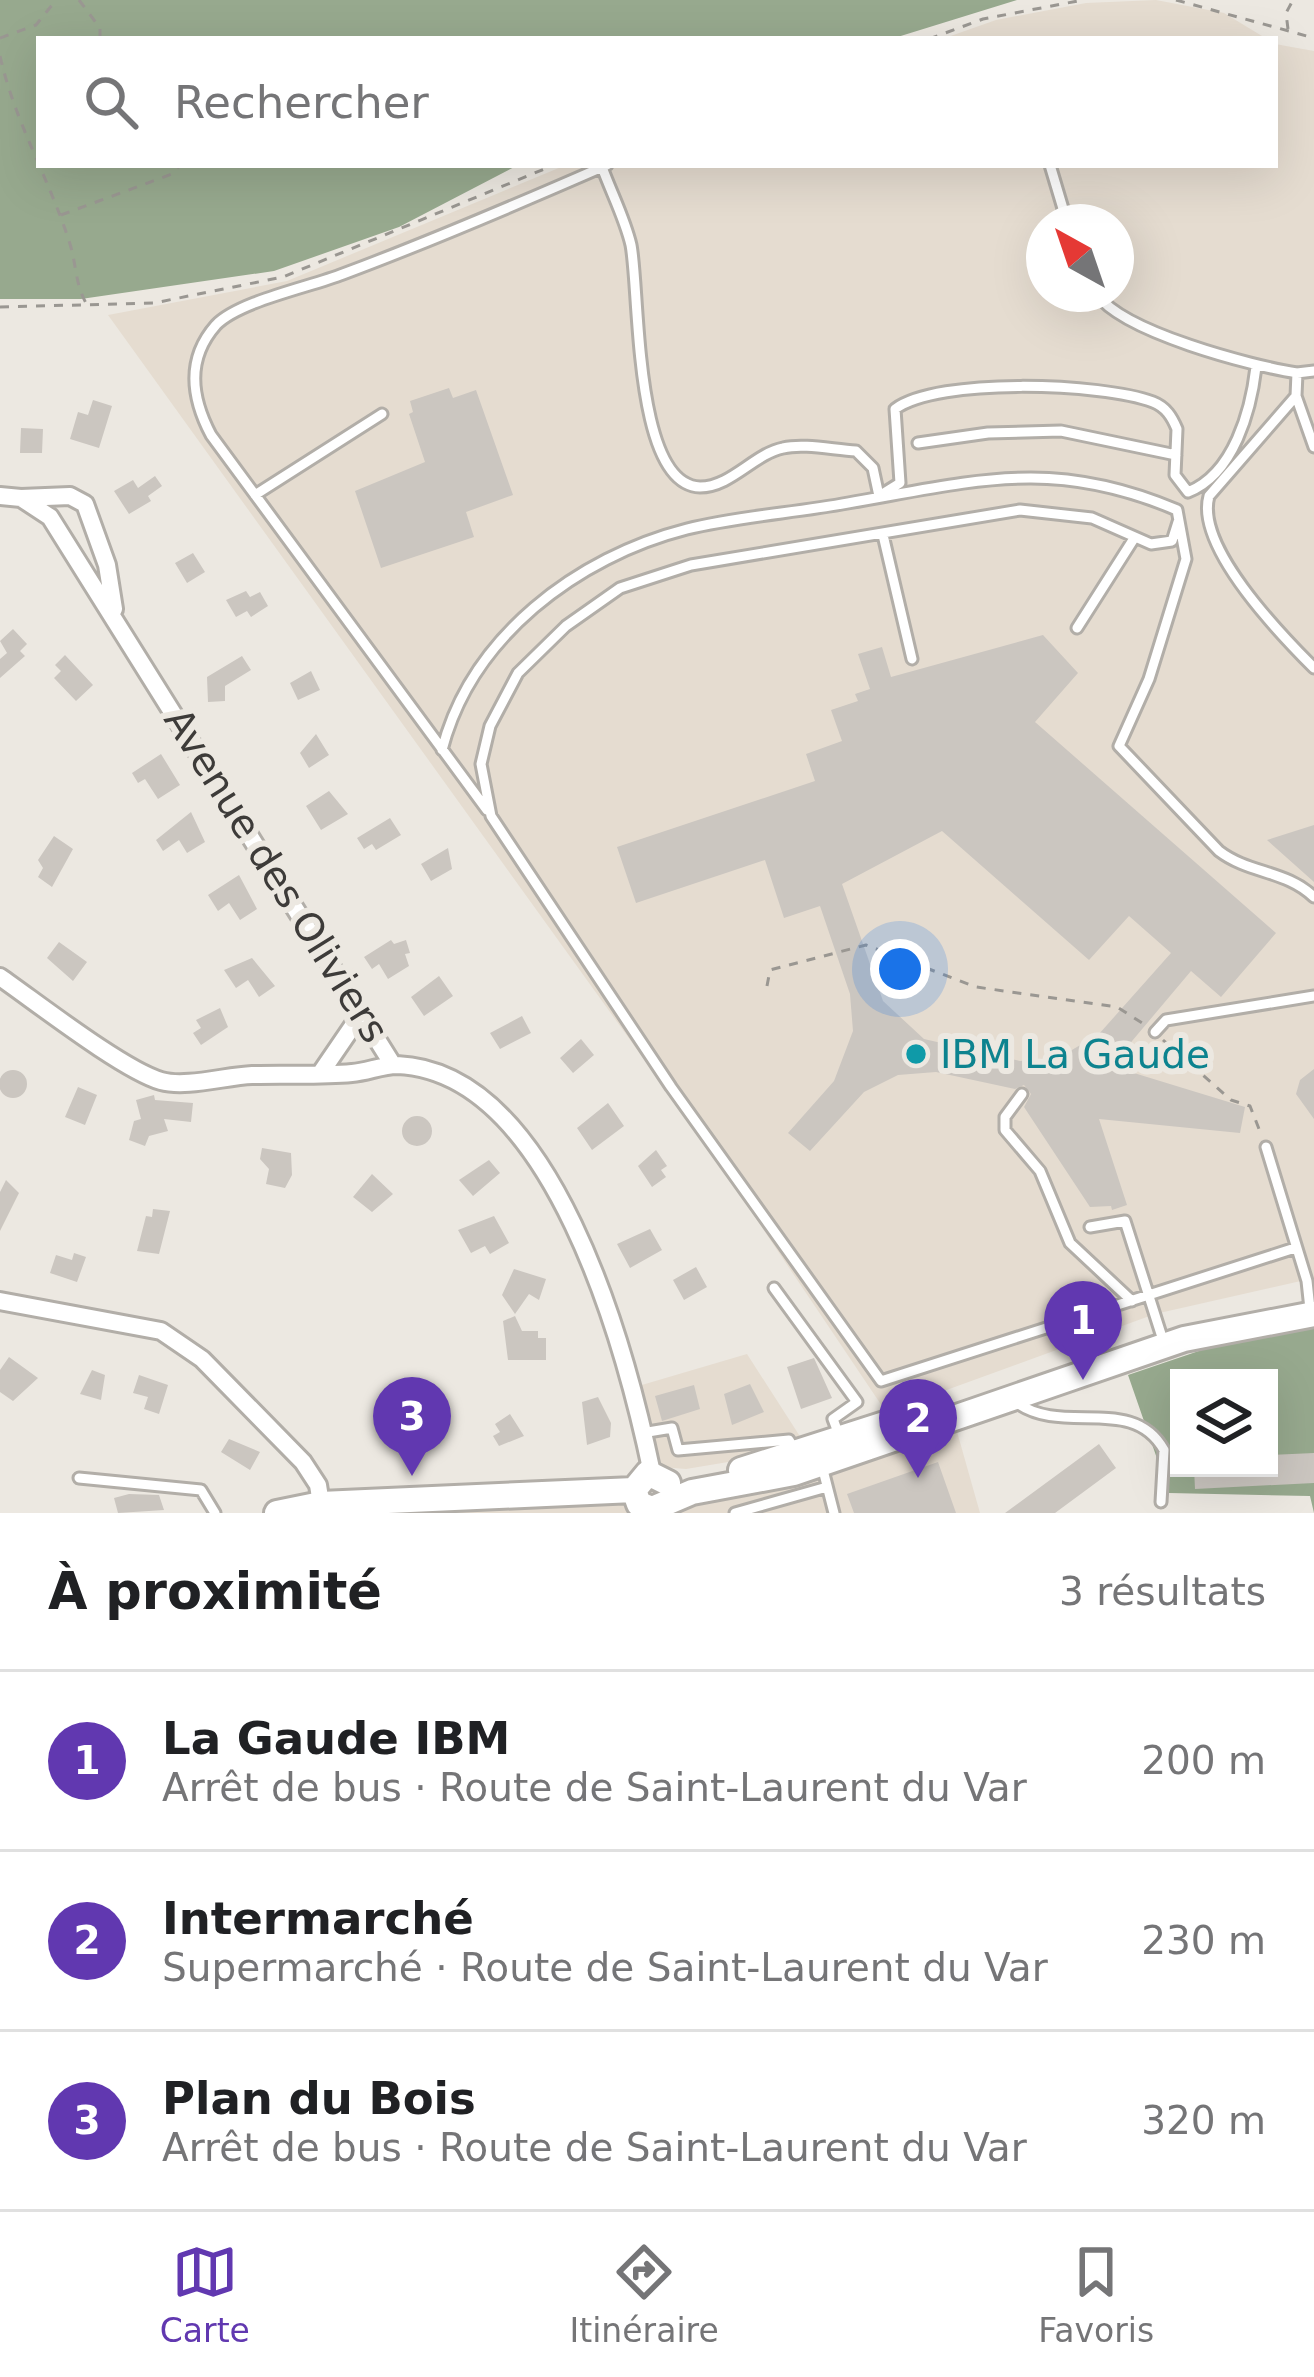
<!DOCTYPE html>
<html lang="fr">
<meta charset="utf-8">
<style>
:root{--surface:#fff;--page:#f2f2f2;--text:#202124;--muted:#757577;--line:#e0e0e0;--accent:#6138b0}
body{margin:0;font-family:"DejaVu Sans",sans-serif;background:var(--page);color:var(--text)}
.controls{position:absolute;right:36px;bottom:36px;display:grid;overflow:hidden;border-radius:0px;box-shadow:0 12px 48px #0002}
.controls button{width:108px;height:108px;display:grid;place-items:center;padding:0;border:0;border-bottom:3px solid var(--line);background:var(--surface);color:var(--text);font:60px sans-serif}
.compass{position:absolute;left:1026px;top:204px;width:108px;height:108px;border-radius:50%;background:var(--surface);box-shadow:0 12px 48px #0002;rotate:320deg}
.you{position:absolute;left:900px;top:969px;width:42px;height:42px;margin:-30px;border:9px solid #fff;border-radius:50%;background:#1a73e8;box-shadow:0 0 0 18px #1a73e833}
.badge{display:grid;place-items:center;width:78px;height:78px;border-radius:50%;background:var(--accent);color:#fff;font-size:39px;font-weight:700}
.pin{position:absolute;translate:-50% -99px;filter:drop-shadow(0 3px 6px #0008)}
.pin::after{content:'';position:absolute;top:63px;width:42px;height:36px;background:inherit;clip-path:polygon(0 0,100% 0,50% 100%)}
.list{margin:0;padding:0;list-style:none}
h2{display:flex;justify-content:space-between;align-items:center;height:156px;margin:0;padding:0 48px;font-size:51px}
h2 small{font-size:39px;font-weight:400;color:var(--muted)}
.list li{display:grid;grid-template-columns:78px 1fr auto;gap:36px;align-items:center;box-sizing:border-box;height:180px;padding:0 48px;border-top:3px solid var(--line)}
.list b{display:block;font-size:45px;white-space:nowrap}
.list p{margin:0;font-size:39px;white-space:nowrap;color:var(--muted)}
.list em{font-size:39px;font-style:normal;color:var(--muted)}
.icon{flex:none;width:66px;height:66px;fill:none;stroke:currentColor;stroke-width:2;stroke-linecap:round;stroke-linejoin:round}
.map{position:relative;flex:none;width:1314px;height:1513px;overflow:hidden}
.search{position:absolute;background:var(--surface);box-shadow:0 12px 48px #0002;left:36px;right:36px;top:36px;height:132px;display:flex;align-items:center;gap:30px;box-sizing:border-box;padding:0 42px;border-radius:0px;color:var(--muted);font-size:45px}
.sheet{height:696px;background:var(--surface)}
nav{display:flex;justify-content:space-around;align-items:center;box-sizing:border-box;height:168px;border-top:3px solid var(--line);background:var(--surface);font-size:33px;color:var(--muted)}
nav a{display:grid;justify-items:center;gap:6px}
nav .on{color:var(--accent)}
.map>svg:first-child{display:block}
.built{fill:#e5dcd0;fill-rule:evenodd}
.forest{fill:#97a98e;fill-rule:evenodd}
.building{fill:#cbc6c0;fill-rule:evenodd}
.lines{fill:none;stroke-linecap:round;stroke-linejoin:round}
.lane-casing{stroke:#b2aea8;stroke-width:15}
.street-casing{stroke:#b2aea8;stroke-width:22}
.secondary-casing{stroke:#b2aea8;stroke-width:30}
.path{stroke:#9a9792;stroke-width:3;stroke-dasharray:9 9;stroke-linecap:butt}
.lane{stroke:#fff;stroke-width:9}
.street{stroke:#fff;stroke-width:16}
.secondary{stroke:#fff;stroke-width:24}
.culture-dot{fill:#0f9aa8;stroke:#ece8e1;stroke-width:4.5}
.labels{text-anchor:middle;stroke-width:12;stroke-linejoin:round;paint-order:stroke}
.street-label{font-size:39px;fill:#3d3b39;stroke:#ece8e1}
.culture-label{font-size:39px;fill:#0d838f;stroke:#ece8e1;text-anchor:start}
</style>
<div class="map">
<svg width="1314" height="1513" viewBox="0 0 1314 1513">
<rect width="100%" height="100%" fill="#ece8e1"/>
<path class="built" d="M1156 0 1224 13 1267 39H942L996 20 1086 3Z
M1275 44 1314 51V1278L1155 1314 886 1412 718 1162 108 315 287 281 566 165H1275ZM1044 222H1116V294H1044Z
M747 1354 801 1438 776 1454 686 1469 661 1467 635 1387Z
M954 1421 980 1513H372L617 1501 784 1484Z"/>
<path class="forest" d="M0 0H1017L891 39H39V165H518L399 227 274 271 81 299H0Z
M1314 1327V1513L1310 1496 1169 1493 1128 1375 1252 1333ZM1179 1378H1269V1468H1179Z"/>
<path class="building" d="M449 388 453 398 476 390 513 495 466 512 474 537 381 568 355 491 425 462 409 414 413 412 410 401Z
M93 400 112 406 99 448 70 439 78 412 88 415Z
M21 428 43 429 42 453H20Z
M155 476 162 486 148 496 151 501 129 514 114 491 133 480 138 488Z
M193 553 205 572 187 583 175 563Z
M246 591 250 597 260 592 268 606 251 617 247 611 236 617 226 600Z
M13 629 27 644 20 651 25 656 0 678V659L7 653 0 641Z
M1043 635 1078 673 1035 722 1276 933 1221 997 1191 971 1111 1066 1245 1107 1240 1133 1099 1119 1127 1205 1112 1210 1111 1206 1090 1207 1024 1107 1031 1094 1024 1085 1015 1089 936 1072 898 1075 864 1092 810 1151 788 1133 834 1081 853 1031 850 994 820 906 784 918 765 860 636 903 617 847 815 781 806 754 842 741 831 710 858 701 855 694 870 689 858 654 882 647 891 677ZM942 831 1089 960 1129 916 1171 953 1099 1034 1060 1057 1020 1061 924 1039 883 1001 842 884Z
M65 655 93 685 76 701 54 678 61 671 55 665Z
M242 656 251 670 225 686V701L208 702 207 677Z
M311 671 320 690 298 700 290 683Z
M316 734 329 755 309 768 300 753Z
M161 754 180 785 158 799 145 779 138 783 132 773Z
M329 791 348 814 321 830 306 806Z
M191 812 205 842 187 853 179 840 163 851 156 840Z
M390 818 401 835 376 850 372 844 364 849 357 838Z
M1314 825V882L1267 840Z
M54 836 73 849 52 887 38 877 43 868 38 860Z
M448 848 452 869 431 881 421 864Z
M239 875 257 909 240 920 229 903 218 911 208 895Z
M391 940 394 944 406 940 410 953 405 954 409 966 388 979 379 964 372 969 364 957Z
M59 942 87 962 73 981 47 958Z
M252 958 275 986 259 997 248 980 236 988 224 970Z
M439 976 453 996 424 1016 411 997Z
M220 1008 228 1027 201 1045 193 1033 201 1028 196 1020Z
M522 1016 531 1033 500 1049 490 1033Z
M581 1039 594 1055 573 1073 560 1058Z
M1314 1069V1119L1296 1094 1300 1080Z
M-1 1084a14 14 0 1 1 28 0a14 14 0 1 1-28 0Z
M78 1087 97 1095 85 1125 65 1117Z
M154 1095 155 1100 193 1103 191 1122 164 1119 168 1131 149 1136 145 1146 129 1140 134 1121 141 1119 136 1100Z
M608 1103 624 1126 592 1150 577 1128Z
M402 1131a15 15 0 1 1 30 0a15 15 0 1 1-30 0Z
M262 1148 291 1153 292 1175 285 1188 266 1184 269 1169 260 1159Z
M656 1150 667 1166 661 1170 666 1177 652 1187 638 1166Z
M489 1160 500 1173 473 1196 459 1180Z
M372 1174 393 1194 372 1212 353 1197Z
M6 1180 19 1193 0 1231V1192Z
M153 1209 170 1211 159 1254 137 1251 146 1216 152 1217Z
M494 1216 509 1243 490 1254 485 1246 471 1253 458 1230Z
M650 1229 662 1250 630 1268 617 1244Z
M74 1253 86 1257 77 1282 50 1273 56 1255 72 1260Z
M696 1267 707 1287 684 1300 673 1280Z
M514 1269 546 1279 539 1300 529 1294 515 1314 502 1295Z
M515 1316 522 1331H538V1338H546V1360H508L503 1321Z
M9 1357 38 1378 13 1401 0 1392V1370Z
M814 1358 832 1398 801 1409 787 1367Z
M92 1370 105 1375 101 1400 80 1394Z
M139 1375 168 1385 159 1414 144 1409 148 1397 133 1393Z
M750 1384 764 1412 732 1425 724 1394Z
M694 1385 700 1409 662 1421 655 1396Z
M598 1397 611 1423 610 1437 587 1445 582 1402Z
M510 1414 524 1436 499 1446 493 1436 500 1432 495 1424Z
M229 1439 260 1452 250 1470 221 1452Z
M1099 1444 1116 1468 1055 1513H1005Z
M1314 1453V1483L1195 1489 1194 1468H1269V1455Z
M938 1462 956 1513H854L847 1494Z
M129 1494 159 1495 164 1510 118 1513 114 1498Z"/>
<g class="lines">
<g class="lane-casing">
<path id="lane" d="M1050 165 1067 222
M602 167C611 192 625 219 631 245 640 291 633 485 700 487 731 487 754 454 783 448 804 443 834 450 856 451L873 468 879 496 900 483 895 409C938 377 1102 383 1153 402 1166 407 1172 417 1177 429L1175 475 1188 492C1234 474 1251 410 1256 367
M1097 294C1122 332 1252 366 1297 373
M1314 371 1297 373 1296 396 1314 447
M1296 396 1209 496C1195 546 1279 633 1314 668
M918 443 988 433 1061 431 1176 455
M255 495 382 414
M1178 522 1172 541 1151 544 1092 518 1020 510 691 565 620 588 566 626 518 673 490 726 481 764 491 816 671 1087 881 1381 1295 1248
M883 535 912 659
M1077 628 1133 540
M442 750C471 637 577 557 687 529 739 516 795 513 848 503 975 481 1053 457 1177 510L1186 559 1149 679 1119 746 1219 851C1249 874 1286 870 1314 897
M487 810 211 435C191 397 186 359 216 325 239 301 310 287 343 274 432 241 520 203 607 165
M1155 1032 1166 1020 1314 996
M1022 1094 1005 1117V1130L1040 1171 1070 1243 1132 1301
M1266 1147 1307 1281 1310 1309
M1090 1227 1125 1221 1161 1334
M774 1288 857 1402 833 1419 839 1435
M1017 1403C1063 1436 1133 1394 1164 1450L1161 1502
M642 1433 672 1428 678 1450 789 1440 795 1450
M822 1466 834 1513
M79 1478 201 1490 215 1513
M735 1513 827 1487"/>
</g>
<g class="street-casing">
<path id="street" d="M0 496 21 498 50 517 393 1065
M21 498 70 496 85 504 107 565 114 609
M0 977C36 1002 123 1070 161 1081 186 1088 226 1076 252 1075 285 1074 319 1076 352 1073 367 1072 382 1065 397 1065 553 1071 626 1349 652 1473
M320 1074 363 1011
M0 1301 161 1331 202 1359 303 1462 318 1485 321 1504"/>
</g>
<g class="secondary-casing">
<path id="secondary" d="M741 1470 919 1413
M634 1490 639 1504 652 1509 692 1492 794 1473 1184 1339 1314 1314
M634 1490 648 1473 668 1483
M277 1513 321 1504 634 1490"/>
</g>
<path class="path" d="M79 0 100 28V39
M1176 0 1314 38
M1288 29 1286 13 1293 0
M0 38 36 25 56 0
M929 39 983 19 1083 0
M0 56C15 123 50 180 70 244 77 267 75 287 89 308
M61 215 172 174 180 165
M0 307 154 303 283 277 554 165
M767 986 770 970 866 945 976 987 1117 1007 1147 1026
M1163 1040 1231 1100 1250 1106 1261 1134"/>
<use href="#lane" class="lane"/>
<use href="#street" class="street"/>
<use href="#secondary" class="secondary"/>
</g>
<circle class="culture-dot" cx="916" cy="1054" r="12"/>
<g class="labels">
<g class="street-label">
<text transform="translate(277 875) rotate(58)" y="14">Avenue des Oliviers</text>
</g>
<g class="culture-label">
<text x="940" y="1068">IBM La Gaude</text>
</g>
</g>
</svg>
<div class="controls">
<button><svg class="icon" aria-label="layers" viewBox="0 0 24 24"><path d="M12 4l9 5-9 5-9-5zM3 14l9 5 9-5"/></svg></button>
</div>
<svg class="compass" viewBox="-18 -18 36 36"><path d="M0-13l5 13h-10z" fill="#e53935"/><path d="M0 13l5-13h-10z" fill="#757577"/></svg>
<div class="you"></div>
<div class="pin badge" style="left:1083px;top:1380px">1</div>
<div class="pin badge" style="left:918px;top:1478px">2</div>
<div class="pin badge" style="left:412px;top:1476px">3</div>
<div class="search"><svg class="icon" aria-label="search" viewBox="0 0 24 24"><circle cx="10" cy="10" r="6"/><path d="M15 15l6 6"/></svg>Rechercher</div>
</div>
<section class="sheet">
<h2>À proximité<small>3 résultats</small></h2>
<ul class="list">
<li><span class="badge">1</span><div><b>La Gaude IBM</b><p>Arrêt de bus · Route de Saint-Laurent du Var</p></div><em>200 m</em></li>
<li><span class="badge">2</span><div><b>Intermarché</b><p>Supermarché · Route de Saint-Laurent du Var</p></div><em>230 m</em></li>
<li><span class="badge">3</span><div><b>Plan du Bois</b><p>Arrêt de bus · Route de Saint-Laurent du Var</p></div><em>320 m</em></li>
</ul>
</section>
<nav>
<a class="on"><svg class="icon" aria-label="map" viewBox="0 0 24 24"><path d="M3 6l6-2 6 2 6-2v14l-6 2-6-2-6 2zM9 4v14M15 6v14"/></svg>Carte</a>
<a><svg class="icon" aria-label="directions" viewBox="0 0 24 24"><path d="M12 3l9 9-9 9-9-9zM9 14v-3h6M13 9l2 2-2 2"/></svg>Itinéraire</a>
<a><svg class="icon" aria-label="saved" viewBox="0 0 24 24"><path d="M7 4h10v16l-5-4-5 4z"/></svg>Favoris</a>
</nav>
